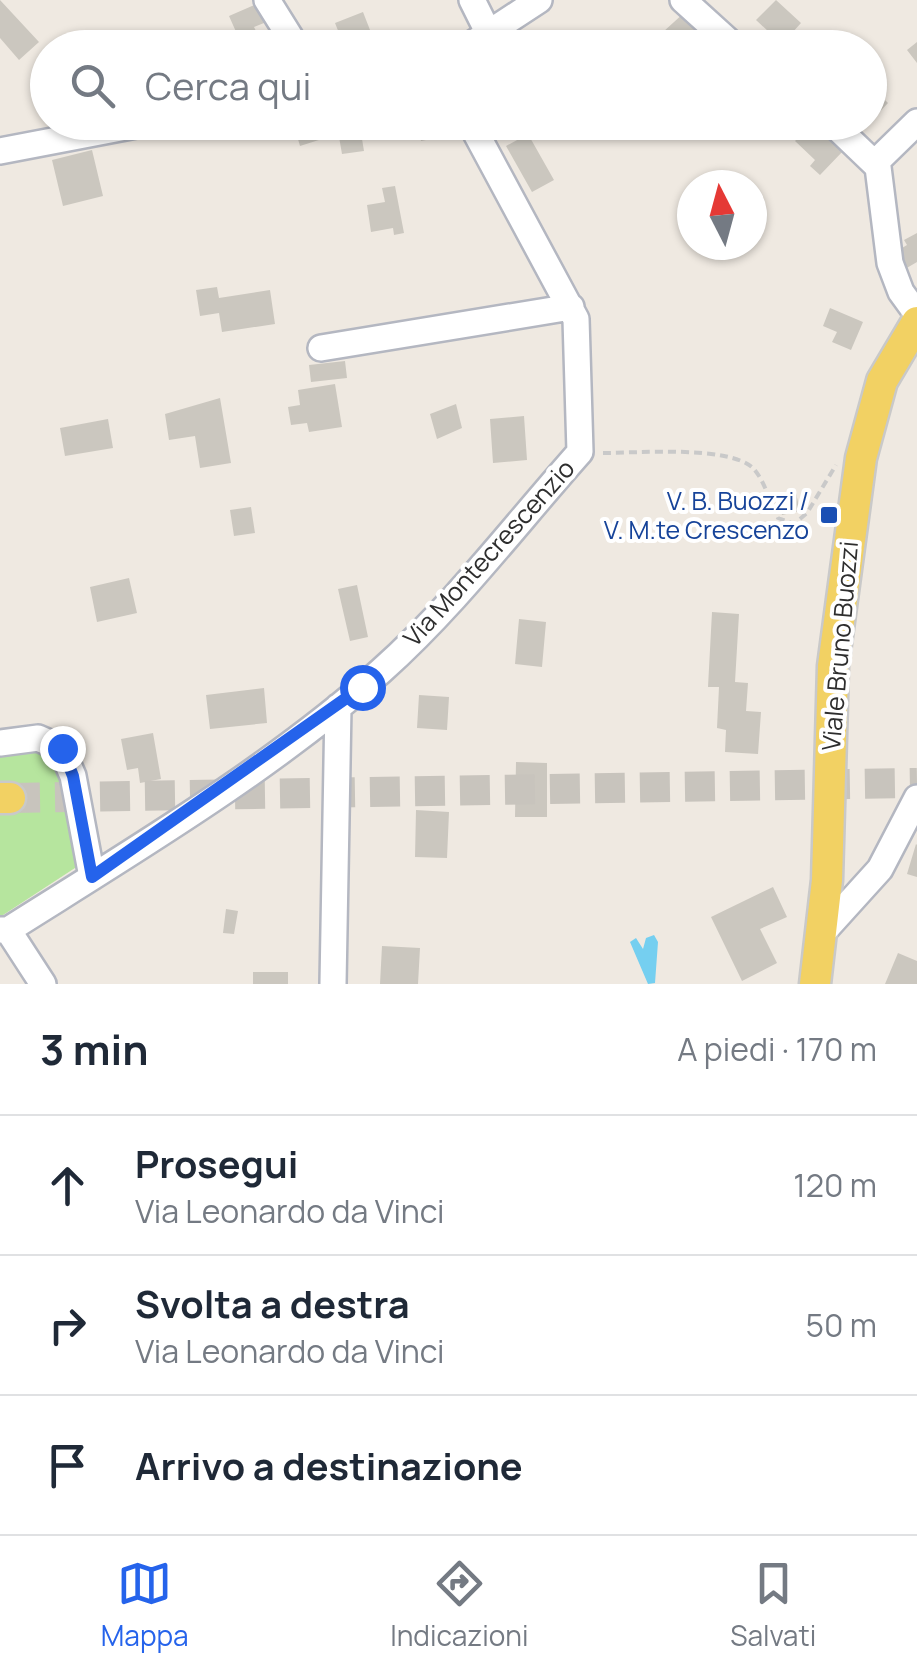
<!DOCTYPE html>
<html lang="it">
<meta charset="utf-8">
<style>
:root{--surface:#fff;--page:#f6f6f7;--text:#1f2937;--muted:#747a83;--line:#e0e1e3;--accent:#2563eb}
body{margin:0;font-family:Manrope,sans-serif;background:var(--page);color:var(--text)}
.compass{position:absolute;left:677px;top:170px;width:90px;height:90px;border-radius:50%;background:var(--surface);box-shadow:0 2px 8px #0004;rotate:354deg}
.stop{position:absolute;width:30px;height:30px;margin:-22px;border:8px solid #2563eb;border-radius:50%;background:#fff}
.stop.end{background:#2563eb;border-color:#fff;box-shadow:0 2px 10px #0008}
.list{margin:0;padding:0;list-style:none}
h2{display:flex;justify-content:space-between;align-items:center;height:130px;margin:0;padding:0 40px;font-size:42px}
h2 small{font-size:32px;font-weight:400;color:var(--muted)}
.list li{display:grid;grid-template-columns:65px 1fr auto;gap:30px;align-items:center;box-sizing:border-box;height:140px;padding:0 40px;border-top:2px solid var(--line)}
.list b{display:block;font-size:38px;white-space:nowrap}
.list p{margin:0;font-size:32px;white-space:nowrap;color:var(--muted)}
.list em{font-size:32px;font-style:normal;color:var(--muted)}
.icon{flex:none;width:55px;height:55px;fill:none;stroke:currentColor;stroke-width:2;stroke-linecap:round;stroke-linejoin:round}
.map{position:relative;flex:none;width:917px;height:984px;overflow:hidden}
.search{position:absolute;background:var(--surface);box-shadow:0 2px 8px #0004;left:30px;right:30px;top:30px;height:110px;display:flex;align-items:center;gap:25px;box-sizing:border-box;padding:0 35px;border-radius:55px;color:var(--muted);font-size:38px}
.sheet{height:550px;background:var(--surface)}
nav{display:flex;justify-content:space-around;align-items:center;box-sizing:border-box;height:140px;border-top:2px solid var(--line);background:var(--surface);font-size:28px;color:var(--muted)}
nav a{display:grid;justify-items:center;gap:5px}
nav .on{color:var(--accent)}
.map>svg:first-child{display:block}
.green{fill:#b6e59e}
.water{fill:#75cff0}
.building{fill:#cbc7bf}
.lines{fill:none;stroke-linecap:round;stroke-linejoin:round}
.major-tunnel{stroke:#c8c4bd;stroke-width:30;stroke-dasharray:30 15;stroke-linecap:butt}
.minor-casing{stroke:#b4b7c1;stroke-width:30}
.major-casing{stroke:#c9c9c9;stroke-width:35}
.path{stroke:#c9c9c9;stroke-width:4;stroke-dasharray:8 5;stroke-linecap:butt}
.minor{stroke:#fff;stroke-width:25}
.major{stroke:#f2d163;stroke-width:30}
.route{stroke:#2563eb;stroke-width:12}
.transit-dot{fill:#1a4fb4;stroke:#fff;stroke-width:4}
.labels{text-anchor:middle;stroke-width:8;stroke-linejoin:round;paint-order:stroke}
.transit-label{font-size:25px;fill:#164399;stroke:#fff;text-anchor:end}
.street-label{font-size:25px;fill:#2e2e2e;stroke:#fff}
</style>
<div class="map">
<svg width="917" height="984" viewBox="0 0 917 984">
<rect width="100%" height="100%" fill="#efe9e1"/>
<path class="green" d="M33 745 56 753 78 866 0 917V750Z"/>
<path class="water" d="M654 935 658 942 655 983 648 984 630 942 636 938 643 949 646 938Z"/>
<path class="building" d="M0 0 39 42 19 60 0 38Z
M776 0 801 23 782 44 756 20Z
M261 2 269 21 254 27 256 31 237 34 229 16Z
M363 12 377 48H345L335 23Z
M685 12 707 36 694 48H677L663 32Z
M917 42V63L907 50Z
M870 85 888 103 870 122Z
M293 122H317L322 139 300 146Z
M814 122 844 150 820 175 810 166 815 160 795 141Z
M428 123 431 139 421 141 418 125Z
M360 127 364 151 342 154 338 131Z
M528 134 554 180 532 192 506 146Z
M92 150 103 196 63 206 52 160Z
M395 186 404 233 394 235 393 228 371 232 367 205 385 202 382 188Z
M917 233V262L905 269 899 259 902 248 907 245 904 240Z
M217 287 219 298 270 290 275 324 222 332 219 313 200 316 196 290Z
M830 308 863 322 851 350 832 342 837 332 823 326Z
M345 361 347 378 311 382 309 365Z
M335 384 342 427 309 432 307 423 291 425 288 407 300 405 298 390Z
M220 398 231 463 200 468 195 436 169 440 165 414Z
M456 404 462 428 437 439 430 414Z
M524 416 527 460 493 463 490 419Z
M108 419 113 448 65 456 60 428Z
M796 493 800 511 782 515 778 497Z
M251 507 255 533 234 536 230 510Z
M129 578 137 613 97 622 90 587Z
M357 585 368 637 350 641 338 589Z
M712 612 739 614 735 682 748 683 746 711 761 712 758 754 725 752 726 730 717 728 719 687H708Z
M519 619 546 622 542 667 515 664Z
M264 688 267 723 210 729 206 695Z
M419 695 449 697 447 730 417 728Z
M153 733 161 779 140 783 138 768 127 770 121 739Z
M516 762 547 763V817H515Z
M416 810 449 812 447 858 415 857Z
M916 844 917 845V877L907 874Z
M773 887 787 917 760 929 777 963 742 981 711 917Z
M226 909 238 911 234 934 223 933Z
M382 946 420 948 418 984H380Z
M898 953 917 961V984H885Z
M253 972H288V984H253Z"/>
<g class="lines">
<path class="major-tunnel" d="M10 798 917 783"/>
<g class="minor-casing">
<path id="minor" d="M267 0 297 48
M472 0 488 32
M683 0 736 48
M466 48 539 0
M831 122 878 167 890 263 901 292 917 314
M0 151 152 122
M876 162 917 122
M321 348 571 307
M0 743 38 738 61 748 73 776 92 877
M0 930H8C133 851 271 769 381 671 454 606 515 525 580 452L576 319 470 122
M8 930 43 984
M823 932 880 869 917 798
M333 984 338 707"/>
</g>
<g class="major-casing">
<path id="major" d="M0 798H10
M815 984 827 880 833 666 861 458 882 381 917 322"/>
</g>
<path class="path" d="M603 453C638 453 728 445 753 468 765 481 770 503 778 518L794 524 807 513 836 465"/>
<use href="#minor" class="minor"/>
<use href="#major" class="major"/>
</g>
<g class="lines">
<path class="route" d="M62 748 73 776 92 877 362 687"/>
</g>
<rect class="transit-dot" x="819" y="505" width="20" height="20" rx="5"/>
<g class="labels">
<g class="transit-label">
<text x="809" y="510">V. B. Buozzi /<tspan x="809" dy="29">V. M.te Crescenzo</tspan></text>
</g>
<g class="street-label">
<text transform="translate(489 553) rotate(-48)" y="9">Via Montecrescenzio</text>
<text transform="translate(840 646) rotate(-85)" y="9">Viale Bruno Buozzi</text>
</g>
</g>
</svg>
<svg class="compass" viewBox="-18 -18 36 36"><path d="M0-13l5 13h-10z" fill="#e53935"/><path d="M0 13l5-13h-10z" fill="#747a83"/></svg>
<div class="stop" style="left:362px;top:687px"></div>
<div class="stop end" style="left:62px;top:748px"></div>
<div class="search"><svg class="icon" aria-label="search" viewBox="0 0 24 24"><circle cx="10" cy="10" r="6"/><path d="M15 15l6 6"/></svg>Cerca qui</div>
</div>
<section class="sheet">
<h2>3 min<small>A piedi · 170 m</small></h2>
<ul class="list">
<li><svg class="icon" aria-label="ahead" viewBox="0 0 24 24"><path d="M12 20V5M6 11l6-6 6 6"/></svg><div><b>Prosegui</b><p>Via Leonardo da Vinci</p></div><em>120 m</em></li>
<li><svg class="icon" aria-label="right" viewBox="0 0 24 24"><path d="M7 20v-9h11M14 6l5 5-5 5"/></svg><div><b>Svolta a destra</b><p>Via Leonardo da Vinci</p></div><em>50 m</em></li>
<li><svg class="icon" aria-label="arrive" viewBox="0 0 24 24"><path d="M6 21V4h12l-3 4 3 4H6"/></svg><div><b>Arrivo a destinazione</b></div></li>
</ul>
</section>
<nav>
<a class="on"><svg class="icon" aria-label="map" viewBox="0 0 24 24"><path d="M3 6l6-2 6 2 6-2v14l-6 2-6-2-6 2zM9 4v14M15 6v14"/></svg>Mappa</a>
<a><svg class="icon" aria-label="directions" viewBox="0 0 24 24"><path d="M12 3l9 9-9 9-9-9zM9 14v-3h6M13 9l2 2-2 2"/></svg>Indicazioni</a>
<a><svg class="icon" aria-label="saved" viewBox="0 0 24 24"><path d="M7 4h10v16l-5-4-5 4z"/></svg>Salvati</a>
</nav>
